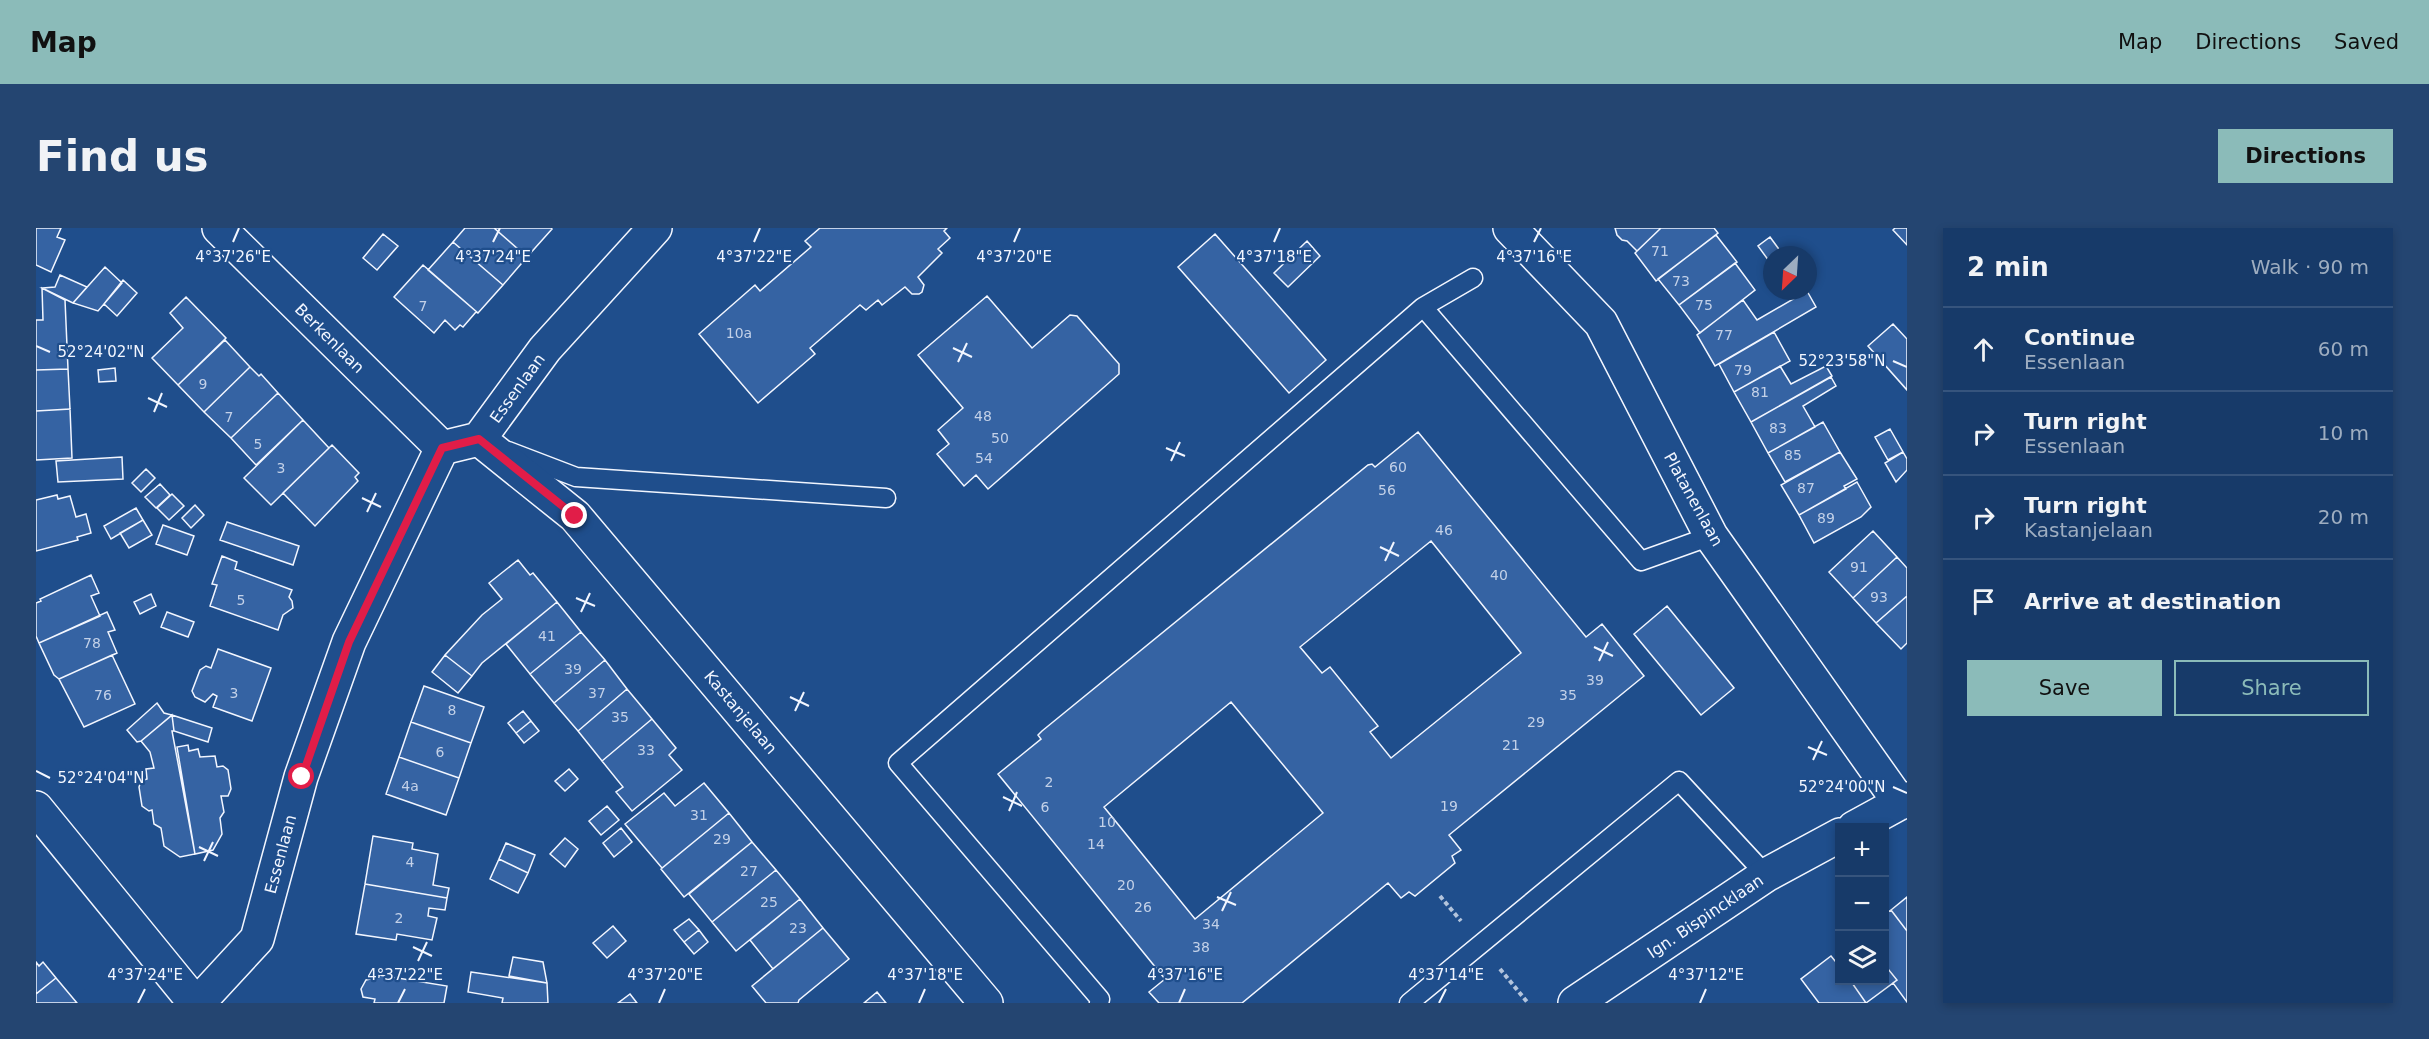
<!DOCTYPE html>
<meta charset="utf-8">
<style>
:root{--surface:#173a69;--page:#244571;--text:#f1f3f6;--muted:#9eadc0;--line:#36547d;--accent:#8bbbb9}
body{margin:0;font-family:"DejaVu Sans",sans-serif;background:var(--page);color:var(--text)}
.controls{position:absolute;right:18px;bottom:18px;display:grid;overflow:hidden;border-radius:0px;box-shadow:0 3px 9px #0003}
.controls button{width:54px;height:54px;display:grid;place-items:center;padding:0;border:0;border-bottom:2px solid var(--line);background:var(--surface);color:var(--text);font:30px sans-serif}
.compass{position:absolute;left:1727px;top:18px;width:54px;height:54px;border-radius:50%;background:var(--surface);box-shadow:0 3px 9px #0003;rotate:205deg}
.stop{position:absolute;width:18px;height:18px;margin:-14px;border:4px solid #e11d48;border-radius:50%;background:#fff}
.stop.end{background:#e11d48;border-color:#fff;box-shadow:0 2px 6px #0008}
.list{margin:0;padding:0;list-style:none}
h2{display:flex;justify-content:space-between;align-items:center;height:78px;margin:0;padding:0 24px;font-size:26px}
h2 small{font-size:20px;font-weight:400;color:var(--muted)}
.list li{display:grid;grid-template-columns:39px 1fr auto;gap:18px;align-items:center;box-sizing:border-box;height:84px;padding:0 24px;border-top:2px solid var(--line)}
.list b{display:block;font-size:22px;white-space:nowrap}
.list p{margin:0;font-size:20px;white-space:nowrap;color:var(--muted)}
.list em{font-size:20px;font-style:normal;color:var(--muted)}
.actions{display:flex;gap:12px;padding:18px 24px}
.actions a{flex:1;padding:14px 0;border:2px solid var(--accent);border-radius:0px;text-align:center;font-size:21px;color:var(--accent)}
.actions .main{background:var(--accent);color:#111}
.icon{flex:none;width:33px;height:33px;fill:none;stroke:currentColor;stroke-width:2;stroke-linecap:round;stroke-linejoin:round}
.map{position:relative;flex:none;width:1871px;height:775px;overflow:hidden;border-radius:0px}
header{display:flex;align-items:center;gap:36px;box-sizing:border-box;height:84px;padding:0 30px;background:var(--accent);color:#111}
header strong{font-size:28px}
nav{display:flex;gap:33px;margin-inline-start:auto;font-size:21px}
.intro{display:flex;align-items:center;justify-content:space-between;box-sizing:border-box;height:144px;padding:0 36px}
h1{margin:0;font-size:42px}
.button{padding:15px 27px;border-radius:0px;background:var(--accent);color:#111;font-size:21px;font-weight:700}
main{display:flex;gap:36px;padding:0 36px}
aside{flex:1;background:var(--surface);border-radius:0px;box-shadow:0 3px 9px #0003}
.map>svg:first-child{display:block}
.building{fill:#3563a3;stroke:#f2f6ff;stroke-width:1.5;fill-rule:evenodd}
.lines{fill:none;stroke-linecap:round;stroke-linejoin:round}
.service-casing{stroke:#f2f6ff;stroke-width:21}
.minor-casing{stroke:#f2f6ff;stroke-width:36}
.path{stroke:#b3c4dc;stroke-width:4;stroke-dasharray:4.5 3;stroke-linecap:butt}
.service{stroke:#1f4e8c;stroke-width:18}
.minor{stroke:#1f4e8c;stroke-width:33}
.route{stroke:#e11d48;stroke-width:8}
.ticks{fill:none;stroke:#f2f6ff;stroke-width:2}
.labels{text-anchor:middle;stroke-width:4.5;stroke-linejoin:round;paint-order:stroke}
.number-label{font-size:14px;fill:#c3d1e8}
.street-label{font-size:16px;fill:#f2f6ff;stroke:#1f4e8c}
.ticks-label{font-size:15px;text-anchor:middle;fill:#f2f6ff;stroke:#1f4e8c;stroke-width:4.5;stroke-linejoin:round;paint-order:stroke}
</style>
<header>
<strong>Map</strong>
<nav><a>Map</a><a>Directions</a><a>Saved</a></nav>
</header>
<div class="intro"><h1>Find us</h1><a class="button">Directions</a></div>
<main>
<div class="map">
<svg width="1871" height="775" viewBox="0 0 1871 775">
<rect width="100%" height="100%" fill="#1f4e8c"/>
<path class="building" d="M0 0H25L21 9 29 12 15 44 0 37Z
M429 0H458L491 29 467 57 417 14Z
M458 0H515L516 1 491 29Z
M784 0H911L908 3 914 10 902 21 906 25 882 49 888 57 886 64 883 66H876L869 59 846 77 842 72 830 82 824 77 774 120 779 126 722 175 663 106 719 57 724 63 775 19 769 13Z
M1579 0H1625L1601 23 1591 13 1586 12 1581 7Z
M1625 0H1678L1682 5 1620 53 1599 25Z
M1859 0H1871V17L1857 2Z
M347 6 362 18 341 42 327 30Z
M1179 6 1290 132 1253 165 1142 39Z
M1680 7 1701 34 1643 77 1622 51Z
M1734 9 1745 24 1736 27 1733 33 1722 18Z
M1271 13 1284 28 1252 59 1238 45Z
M417 14 467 57 442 85 392 42Z
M1699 35 1719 62 1664 105 1643 77Z
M387 37 442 85 440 84 427 99 424 97 419 102 409 92 398 105 358 69Z
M69 39 86 55 62 83 37 75Z
M24 47 51 59 37 75 6 60 19 59Z
M87 52 101 65 81 88 68 76Z
M6 60 29 72 32 141 0 142V92H7Z
M1771 63 1780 79 1679 138 1661 107 1707 72 1721 92Z
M951 68 996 120 1034 87 1041 88 1083 136V146L952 261 940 247 928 258 901 226 913 216 902 202 927 180 882 127Z
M150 69 190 110 142 157 116 130 147 100 134 85Z
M1857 96 1871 111V162L1832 118Z
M1738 104 1754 133 1698 164 1683 136Z
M189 112 214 139 168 184 142 157Z
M1744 138 1755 156 1790 138 1796 148 1715 194 1698 164Z
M214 139 223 148 225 146 242 165 195 210 168 184Z
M79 140 80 153 63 154 62 142Z
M32 141 34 181 0 183V142Z
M1795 149 1800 158 1767 178 1779 199 1732 225 1715 194Z
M242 165 267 192 220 237 195 210Z
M34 181 36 230 0 232V183Z
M267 192 293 220 235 277 208 250Z
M1787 194 1804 224 1749 254 1732 225Z
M1854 201 1867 224 1852 232 1839 209Z
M1382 204 1550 409 1566 396 1608 448 1413 607 1425 622 1416 628 1419 635 1379 668 1373 664 1365 670 1352 655 1206 775H1123L1113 764 1129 751 962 546 1005 511 1002 507 1006 503 1332 237 1336 236 1339 239ZM1395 313 1485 425 1355 530 1334 504 1342 498 1294 439 1286 445 1264 419ZM1195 474 1287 585 1159 691 1068 579Z
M296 217 323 245 319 249 322 253 279 298 247 265Z
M1804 224 1821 251 1808 258 1810 261 1763 287 1745 257Z
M1867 224 1871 231V242L1860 254 1849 235Z
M86 229 87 251 22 254 20 233Z
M110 241 119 250 105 264 96 255Z
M1821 254 1835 279 1825 289 1778 315 1763 287Z
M124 256 134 267 120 280 109 269Z
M136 266 148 278 133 292 121 280Z
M21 267 22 271 34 268 40 289 50 286 55 305 41 309 42 312 0 323V272Z
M159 277 168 287 155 300 146 290Z
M100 280 107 292 75 311 68 298Z
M107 292 116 307 93 320 84 305Z
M191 294 263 318 257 337 184 312Z
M127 297 158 308 151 327 120 316Z
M1837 303 1861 329 1817 370 1793 344Z
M186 328 201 334 199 341 256 362 253 369 256 373 257 380 247 387 242 402 174 378 181 357 176 356Z
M1861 329 1871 340V368L1840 395 1817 370Z
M482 332 494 347 497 345 521 374 446 435 436 448 409 427 446 387 466 371 453 355Z
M55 347 63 365 55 368 64 388 3 415 0 408V375L5 373 4 371Z
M115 366 120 378 104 386 98 374Z
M1871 368V415L1865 421 1840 395Z
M521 374 545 404 494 446 470 416Z
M1631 378 1698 460 1665 487 1598 406Z
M71 384 79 402 72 404 81 425 23 451 18 447 3 415Z
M131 384 158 394 152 409 125 399Z
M545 404 569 432 518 475 494 446Z
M182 421 235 440 216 493 177 479 181 468 177 466 169 474 159 469 156 463 164 442 170 438 175 440Z
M76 427 99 476 48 499 23 451Z
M409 427 436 448 422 465 396 444Z
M569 432 591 461 542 503 518 475Z
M388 458 448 479 435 515 375 494Z
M591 461 616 491 566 533 542 503Z
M121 475 128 485 136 487 105 513 101 514 91 502Z
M487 483 495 493 480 505 472 495Z
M136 487 138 503H136L159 626 144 629 128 618 125 600 118 596 116 582 113 583 106 578 103 559 105 553 111 551 110 541 118 540 114 524 105 513Z
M136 487 176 500 172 514 138 503Z
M616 491 640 520 633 527 646 542 596 583 580 564 587 559 566 533Z
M495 493 503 503 488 515 480 505Z
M375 494 435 515 423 550 363 529Z
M152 517 153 523 162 521 164 529 179 528 181 539 187 538 192 542 195 561 192 568H185L188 584 184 590 186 606 177 622 159 626 141 519Z
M363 529 423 550 410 587 350 566Z
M533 541 542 551 529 563 519 553Z
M668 555 693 585 626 640 589 596 628 565 639 578Z
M571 578 583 592 565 607 553 593Z
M693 585 716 614 648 669 625 641Z
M585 600 596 614 578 629 567 615Z
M337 608 377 615 376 621 402 626 397 657 413 660 411 670 329 656Z
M529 610 542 621 529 639 514 626Z
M716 614 740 642 676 694 653 666Z
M470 615 499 627 492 645 463 631Z
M463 631 492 645 482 665 454 651Z
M740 642 764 671 700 723 676 694Z
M329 656 411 670 409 682 393 680 392 688 401 690 396 712 361 706 360 712 320 706Z
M1871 669V703L1855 682Z
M764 671 787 700 737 741 714 712Z
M1855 682 1871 703V774L1857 755 1861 752 1848 736V687Z
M653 691 663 702 648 714 638 702Z
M577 698 590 713 571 730 557 715Z
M787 700 813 731 763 772 762 775H730L716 758Z
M663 702 672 714 658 726 648 714Z
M1795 728 1804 739V752H1814L1830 775H1783L1765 751Z
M477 729 507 734 511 755 473 748Z
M0 734 3 738 7 734 20 750 0 766Z
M1848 736 1861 752 1830 775 1814 752H1848Z
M435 744 511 755 512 775H466L467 770 432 764Z
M343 747 411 758 408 775H338L339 771 327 769 325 761 330 752 343 749Z
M20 750 41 775H0V766Z
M841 764 850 775H828Z
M594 766 601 775H582Z"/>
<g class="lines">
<g class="service-casing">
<path id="service" d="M1387 79 1437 50
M472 223 540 249 850 270
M1063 775 1064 771 862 535 1387 79 1605 333 1675 308
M1373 775 1643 553 1730 647"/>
</g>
<g class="minor-casing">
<path id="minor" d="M183 0 406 220
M1474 0 1565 95 1675 308 1864 575
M443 211 539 288 950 775
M0 580 159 775
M1818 600 1871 571
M162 775 221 711 265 549 313 414 406 220 443 211 509 121 619 0
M1539 775 1730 647 1804 607"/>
</g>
<path class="path" d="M1404 668 1425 693
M1464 741 1492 775"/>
<use href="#service" class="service"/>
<use href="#minor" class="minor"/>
</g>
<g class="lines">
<path class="route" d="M266 549 313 414 406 220 443 211 539 288"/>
</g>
<path class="ticks" d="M197 14 203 0M457 14 464 0M718 14 724 0M978 14 984 0M1238 14 1244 0M1498 14 1505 0M0 118 14 124M917 120 936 129M1857 133 1871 139M922 134 931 115M112 170 131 179M118 184 126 165M1130 220 1149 228M1135 233 1144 214M326 270 345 279M331 284 340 265M1344 319 1363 328M1349 333 1358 314M540 370 559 378M545 384 554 365M1558 419 1577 428M1563 433 1572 414M754 469 773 478M759 483 768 464M1772 519 1791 527M1777 532 1786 513M0 543 14 550M1857 559 1871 565M967 569 986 578M973 583 981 564M163 619 182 628M168 633 177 614M1181 669 1200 677M1186 683 1195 664M377 719 396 728M382 733 391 714M102 775 109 761M362 775 369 761M623 775 629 761M883 775 889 761M1143 775 1149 761M1403 775 1410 761M1664 775 1670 761"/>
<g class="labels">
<g class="number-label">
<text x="1624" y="28">71</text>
<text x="1645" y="58">73</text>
<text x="1668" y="82">75</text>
<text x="387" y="83">7</text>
<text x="703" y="110">10a</text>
<text x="1688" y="112">77</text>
<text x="1707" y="147">79</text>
<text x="167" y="161">9</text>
<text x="1724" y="169">81</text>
<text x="947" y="193">48</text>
<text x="193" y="194">7</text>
<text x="1742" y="205">83</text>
<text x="964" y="215">50</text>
<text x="222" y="221">5</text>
<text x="1757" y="232">85</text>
<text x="948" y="235">54</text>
<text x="1362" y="244">60</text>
<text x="245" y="245">3</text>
<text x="1770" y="265">87</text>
<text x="1351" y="267">56</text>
<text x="1790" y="295">89</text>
<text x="1408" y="307">46</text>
<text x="1823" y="344">91</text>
<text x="1463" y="352">40</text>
<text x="1843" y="374">93</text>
<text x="205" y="377">5</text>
<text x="511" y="413">41</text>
<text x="56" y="420">78</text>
<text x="537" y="446">39</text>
<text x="1559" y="457">39</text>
<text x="198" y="470">3</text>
<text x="561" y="470">37</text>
<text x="67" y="472">76</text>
<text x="1532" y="472">35</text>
<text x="416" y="487">8</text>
<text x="584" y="494">35</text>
<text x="1500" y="499">29</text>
<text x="1475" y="522">21</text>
<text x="610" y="527">33</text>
<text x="404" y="529">6</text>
<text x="1013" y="559">2</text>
<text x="374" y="563">4a</text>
<text x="1413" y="583">19</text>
<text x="1009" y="584">6</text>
<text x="663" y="592">31</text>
<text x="1071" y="599">10</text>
<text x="686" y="616">29</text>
<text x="1060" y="621">14</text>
<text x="374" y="639">4</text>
<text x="713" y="648">27</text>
<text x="1090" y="662">20</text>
<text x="733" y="679">25</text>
<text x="1107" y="684">26</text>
<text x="363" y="695">2</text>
<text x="1175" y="701">34</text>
<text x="762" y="705">23</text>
<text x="1165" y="724">38</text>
</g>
<g class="street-label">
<text transform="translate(294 110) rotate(45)" y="6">Berkenlaan</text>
<text transform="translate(481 160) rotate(-54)" y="6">Essenlaan</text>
<text transform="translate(1658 271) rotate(61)" y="6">Platanenlaan</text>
<text transform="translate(705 484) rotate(50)" y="6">Kastanjelaan</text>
<text transform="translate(244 626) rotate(-75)" y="6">Essenlaan</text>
<text transform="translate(1669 688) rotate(-34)" y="6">Ign. Bispincklaan</text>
</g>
</g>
<g class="ticks-label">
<text x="197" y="34">4°37'26"E</text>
<text x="457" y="34">4°37'24"E</text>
<text x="718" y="34">4°37'22"E</text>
<text x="978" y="34">4°37'20"E</text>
<text x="1238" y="34">4°37'18"E</text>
<text x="1498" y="34">4°37'16"E</text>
<text x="65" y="129">52°24'02"N</text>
<text x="1806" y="138">52°23'58"N</text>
<text x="65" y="555">52°24'04"N</text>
<text x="1806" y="564">52°24'00"N</text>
<text x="109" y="752">4°37'24"E</text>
<text x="369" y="752">4°37'22"E</text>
<text x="629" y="752">4°37'20"E</text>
<text x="889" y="752">4°37'18"E</text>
<text x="1149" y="752">4°37'16"E</text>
<text x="1410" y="752">4°37'14"E</text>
<text x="1670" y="752">4°37'12"E</text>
</g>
</svg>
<div class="controls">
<button>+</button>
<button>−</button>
<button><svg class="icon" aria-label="layers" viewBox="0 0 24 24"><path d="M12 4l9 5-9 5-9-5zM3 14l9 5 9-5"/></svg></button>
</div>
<svg class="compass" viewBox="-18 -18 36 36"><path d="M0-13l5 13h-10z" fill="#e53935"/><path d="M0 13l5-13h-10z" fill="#9eadc0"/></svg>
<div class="stop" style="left:266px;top:549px"></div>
<div class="stop end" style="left:539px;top:288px"></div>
</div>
<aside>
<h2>2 min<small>Walk · 90 m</small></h2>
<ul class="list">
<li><svg class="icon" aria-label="ahead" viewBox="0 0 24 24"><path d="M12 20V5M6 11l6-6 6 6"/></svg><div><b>Continue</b><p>Essenlaan</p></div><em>60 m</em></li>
<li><svg class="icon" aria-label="right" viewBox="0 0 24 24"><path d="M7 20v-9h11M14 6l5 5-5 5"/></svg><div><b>Turn right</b><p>Essenlaan</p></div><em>10 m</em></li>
<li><svg class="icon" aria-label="right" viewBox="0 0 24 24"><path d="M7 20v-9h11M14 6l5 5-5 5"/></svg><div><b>Turn right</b><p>Kastanjelaan</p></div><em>20 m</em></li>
<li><svg class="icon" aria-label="arrive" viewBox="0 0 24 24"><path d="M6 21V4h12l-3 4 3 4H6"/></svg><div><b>Arrive at destination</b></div></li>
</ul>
<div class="actions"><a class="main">Save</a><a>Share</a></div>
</aside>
</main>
